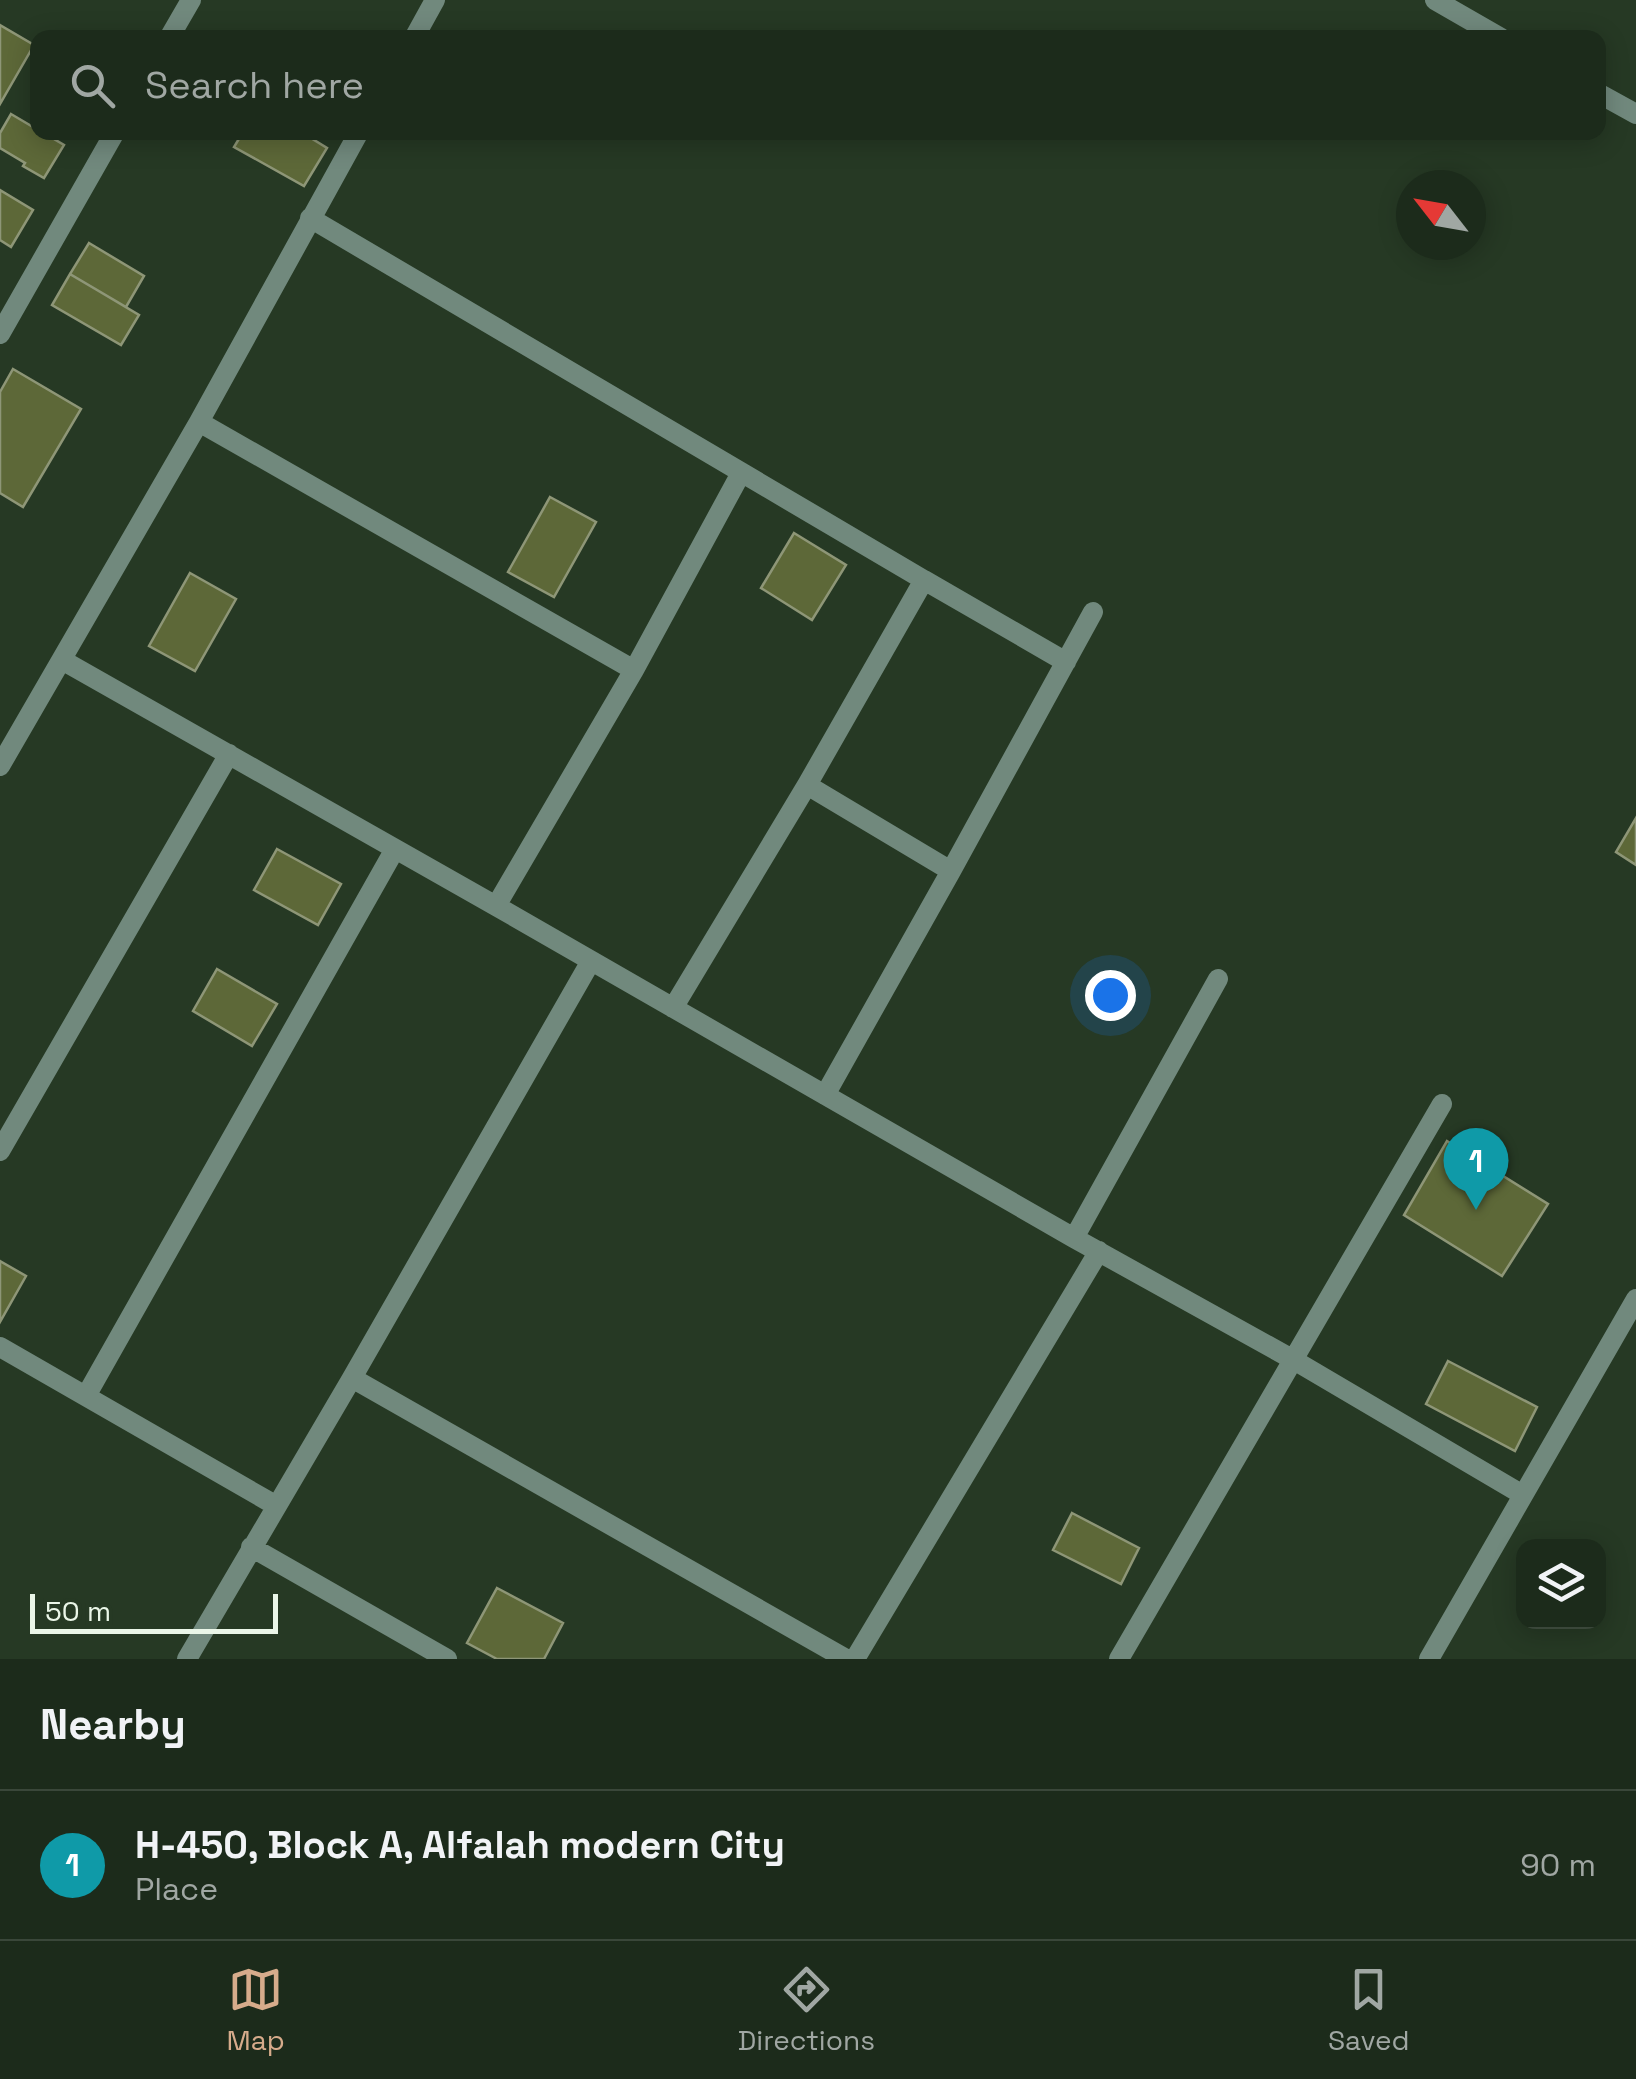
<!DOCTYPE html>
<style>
:root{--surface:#1c2b1b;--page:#293728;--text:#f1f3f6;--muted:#a0a7a3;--line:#3a473a;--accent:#d6ab8b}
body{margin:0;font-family:"Space Grotesk",sans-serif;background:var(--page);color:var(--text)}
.controls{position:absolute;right:30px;bottom:30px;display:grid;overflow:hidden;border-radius:20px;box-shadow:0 5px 25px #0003}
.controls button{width:90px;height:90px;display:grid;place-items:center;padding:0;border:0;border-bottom:2px solid var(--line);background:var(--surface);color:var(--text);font:50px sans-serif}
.compass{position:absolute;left:1396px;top:170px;width:90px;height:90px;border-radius:50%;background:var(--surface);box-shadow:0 5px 25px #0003;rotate:301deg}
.scale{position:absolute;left:30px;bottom:25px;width:248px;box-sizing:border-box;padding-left:10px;border:5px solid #eaf6e8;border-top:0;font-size:28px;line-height:35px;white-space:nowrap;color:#eaf6e8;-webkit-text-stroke:8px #263924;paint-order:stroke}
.you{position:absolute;left:1110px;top:995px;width:35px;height:35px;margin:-25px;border:8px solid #fff;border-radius:50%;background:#1a73e8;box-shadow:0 0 0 15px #1a73e833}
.badge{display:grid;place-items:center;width:65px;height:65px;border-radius:50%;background:var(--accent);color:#fff;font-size:32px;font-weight:700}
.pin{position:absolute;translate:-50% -82px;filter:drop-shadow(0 2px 5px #0008)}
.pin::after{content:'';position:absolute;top:52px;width:35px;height:30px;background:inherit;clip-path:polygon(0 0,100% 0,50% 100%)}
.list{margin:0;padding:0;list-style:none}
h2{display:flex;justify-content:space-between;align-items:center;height:130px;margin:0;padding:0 40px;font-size:42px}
h2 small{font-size:32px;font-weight:400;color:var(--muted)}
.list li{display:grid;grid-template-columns:65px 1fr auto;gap:30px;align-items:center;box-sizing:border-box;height:150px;padding:0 40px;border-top:2px solid var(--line)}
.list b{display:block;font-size:38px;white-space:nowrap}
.list p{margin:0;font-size:32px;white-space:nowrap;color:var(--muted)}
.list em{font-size:32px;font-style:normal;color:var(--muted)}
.icon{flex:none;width:55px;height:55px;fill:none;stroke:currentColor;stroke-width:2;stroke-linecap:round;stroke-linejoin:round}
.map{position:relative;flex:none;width:1636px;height:1659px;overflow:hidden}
.search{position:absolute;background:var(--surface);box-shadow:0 5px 25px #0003;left:30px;right:30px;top:30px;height:110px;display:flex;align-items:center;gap:25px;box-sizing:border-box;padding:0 35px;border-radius:20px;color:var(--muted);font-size:38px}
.sheet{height:280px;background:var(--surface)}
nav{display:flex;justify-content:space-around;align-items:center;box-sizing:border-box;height:140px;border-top:2px solid var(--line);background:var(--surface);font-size:28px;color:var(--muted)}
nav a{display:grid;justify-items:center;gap:5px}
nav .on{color:var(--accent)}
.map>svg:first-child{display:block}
.building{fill:#5d6838;stroke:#8e9677;stroke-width:2.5}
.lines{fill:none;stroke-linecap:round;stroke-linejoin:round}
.minor{stroke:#71897d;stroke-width:20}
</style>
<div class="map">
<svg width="1636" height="1659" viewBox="0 0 1636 1659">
<rect width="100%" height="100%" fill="#263924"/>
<path class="building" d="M0 25 34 45 0 104Z
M11 114 38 130V132H42L64 145 44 178 23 166 25 163 0 148V133Z
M243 132H301L327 148 304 186 234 147Z
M0 190 33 210 11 247 0 240Z
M89 243 144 276 126 307 70 274Z
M70 274 139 315 121 345 52 305Z
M13 369 81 409 23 507 0 493V392Z
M550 497 596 522 554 597 508 572Z
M794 533 846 565 812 620 761 588Z
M190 573 236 599 195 671 149 646Z
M1636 818V865L1616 852Z
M277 849 341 884 318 925 254 890Z
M217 969 277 1004 252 1046 193 1011Z
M1447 1141 1548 1204 1502 1276 1404 1215Z
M0 1261 26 1276 0 1322Z
M1448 1361 1537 1407 1515 1451 1426 1404Z
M1072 1513 1139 1548 1121 1584 1053 1550Z
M497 1588 563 1623 544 1659H497L467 1643Z"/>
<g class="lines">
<path class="minor" d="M1435 0 1501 38
M169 38 191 0
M414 38 435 0
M1598 93 1636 114
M310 218 924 580 807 785 673 1008
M0 334 115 132
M199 422 634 670 496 906
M924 580 1066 662
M62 660 496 906 1074 1238 1292 1359 1523 1495
M634 670 741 473
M0 766 199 422 359 132
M807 785 951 871
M825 1095 951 871 1093 612
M0 1151 229 754
M1074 1238 1218 979
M0 1347 275 1505
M352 1378 846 1659
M86 1396 395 849
M251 1547 447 1659
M187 1659 352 1378 591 961
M855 1659 1099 1251
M1119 1659 1442 1104
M1429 1659 1636 1299"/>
</g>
</svg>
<div class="controls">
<button><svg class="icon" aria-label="layers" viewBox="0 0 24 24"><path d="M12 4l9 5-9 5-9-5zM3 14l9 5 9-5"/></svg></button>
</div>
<svg class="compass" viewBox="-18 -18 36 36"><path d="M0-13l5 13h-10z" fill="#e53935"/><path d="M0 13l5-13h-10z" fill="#a0a7a3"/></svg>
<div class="scale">50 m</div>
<div class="you"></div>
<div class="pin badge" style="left:1476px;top:1210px;background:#0f9aa8">1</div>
<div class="search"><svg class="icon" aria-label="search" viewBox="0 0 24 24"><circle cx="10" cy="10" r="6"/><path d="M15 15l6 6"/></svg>Search here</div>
</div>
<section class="sheet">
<h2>Nearby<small></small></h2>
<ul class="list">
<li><span class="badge" style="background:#0f9aa8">1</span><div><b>H-450, Block A, Alfalah modern City</b><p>Place</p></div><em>90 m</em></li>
</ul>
</section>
<nav>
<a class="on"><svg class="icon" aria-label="map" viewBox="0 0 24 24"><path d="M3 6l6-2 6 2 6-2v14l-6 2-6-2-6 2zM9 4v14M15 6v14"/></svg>Map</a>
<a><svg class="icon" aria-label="directions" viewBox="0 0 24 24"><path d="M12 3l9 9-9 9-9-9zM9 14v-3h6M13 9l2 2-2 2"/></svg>Directions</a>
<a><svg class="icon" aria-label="saved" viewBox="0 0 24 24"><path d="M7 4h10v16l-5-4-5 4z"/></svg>Saved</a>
</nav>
